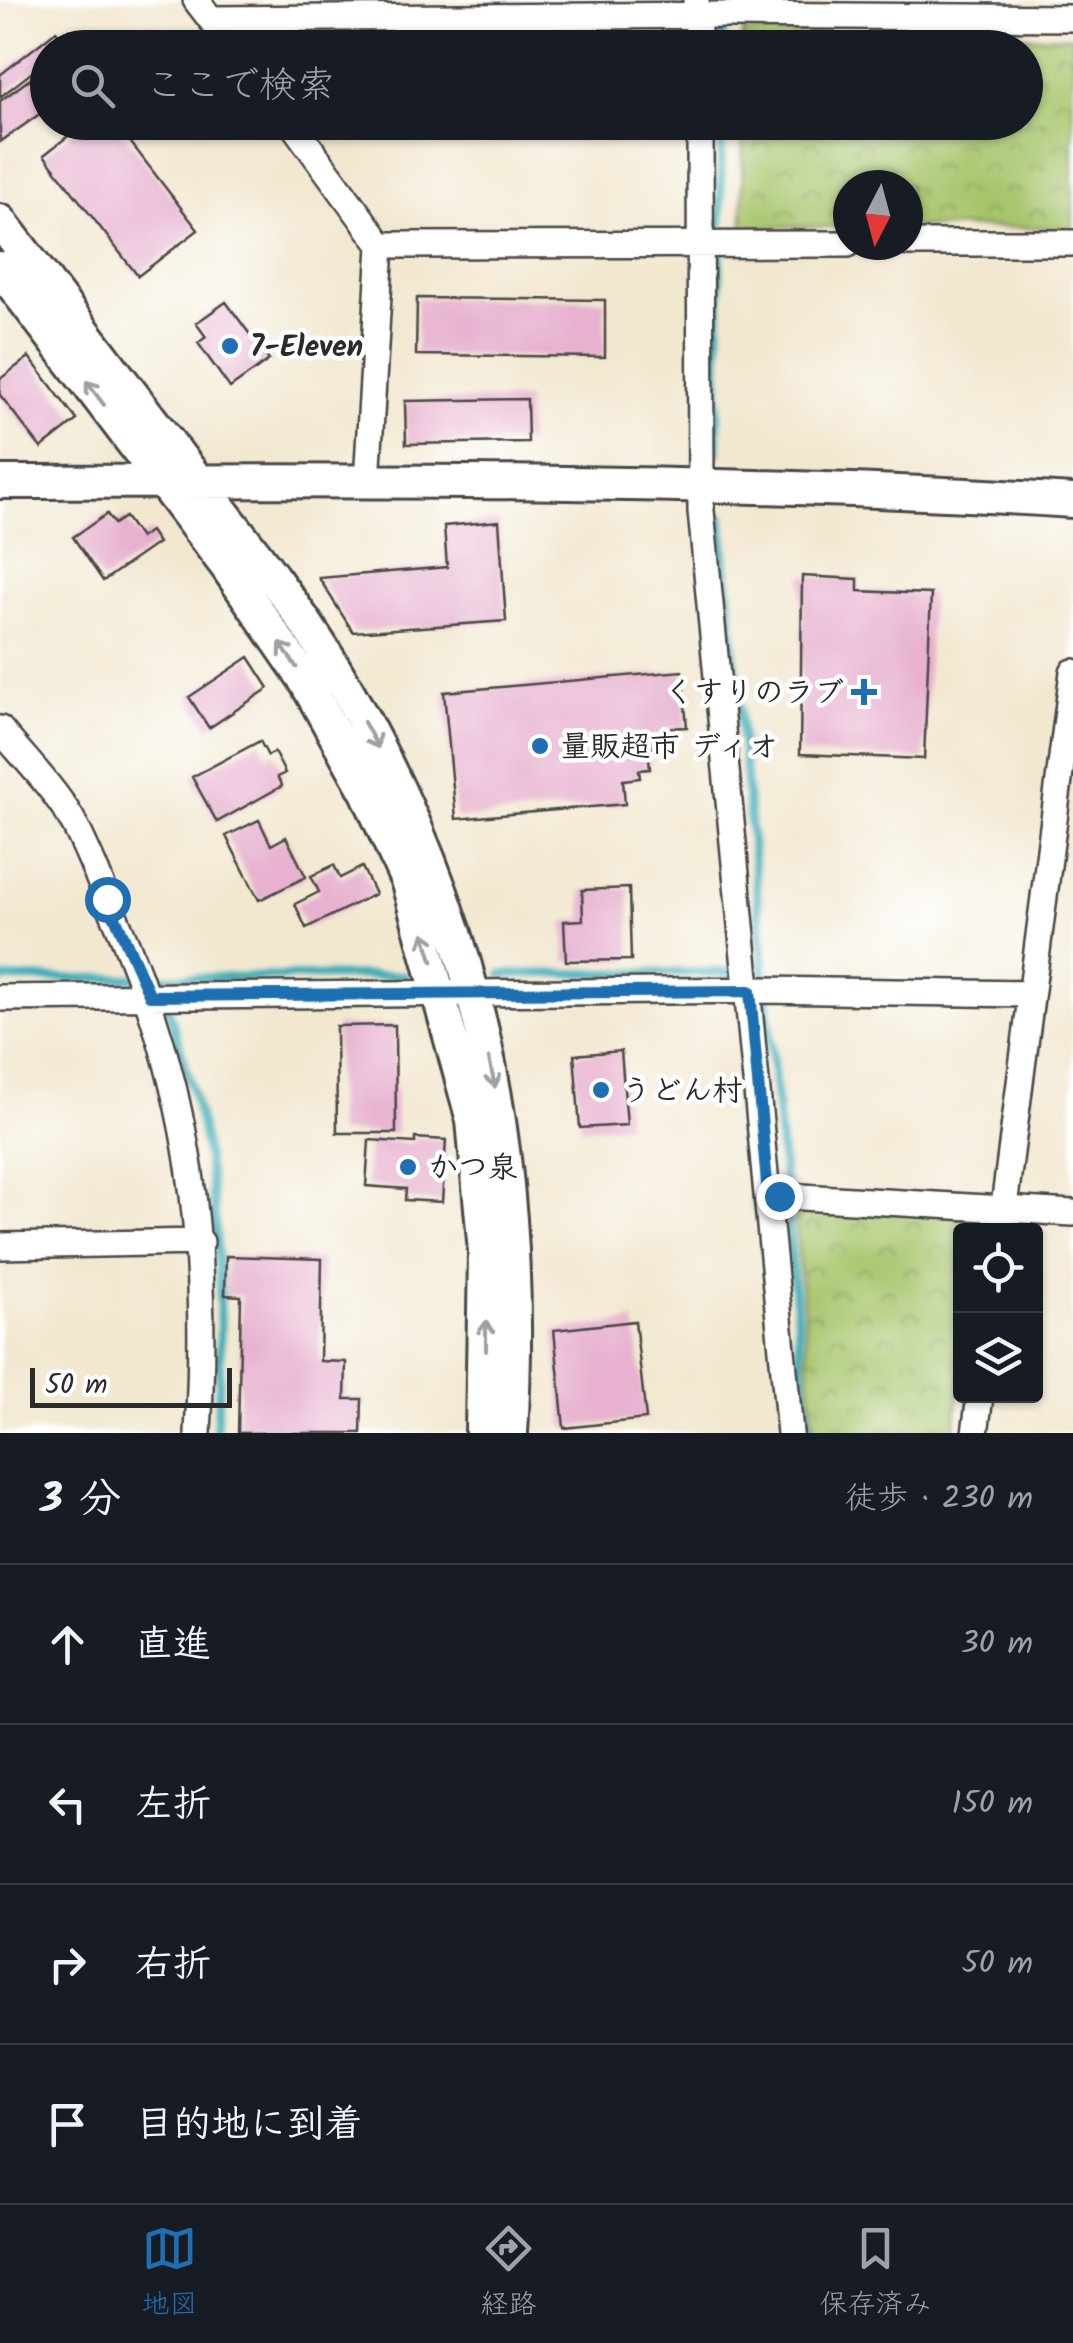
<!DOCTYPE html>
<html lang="ja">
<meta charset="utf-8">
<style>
:root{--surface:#171b24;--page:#242831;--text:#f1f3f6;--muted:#9ea1a6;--line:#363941;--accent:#1f6fb2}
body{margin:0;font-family:Kalam,"Klee One",sans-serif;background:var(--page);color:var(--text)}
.controls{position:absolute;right:30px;bottom:30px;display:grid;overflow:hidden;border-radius:10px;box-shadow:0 2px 8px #0004}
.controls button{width:90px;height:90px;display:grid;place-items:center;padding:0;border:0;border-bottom:2px solid var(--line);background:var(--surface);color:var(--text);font:50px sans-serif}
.compass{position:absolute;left:833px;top:170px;width:90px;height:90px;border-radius:50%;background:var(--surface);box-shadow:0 2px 8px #0004;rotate:186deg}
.scale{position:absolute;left:30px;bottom:25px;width:202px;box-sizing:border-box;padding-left:10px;border:5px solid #2b2b2b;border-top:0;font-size:28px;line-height:35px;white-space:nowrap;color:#2b2b2b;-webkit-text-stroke:8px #fff;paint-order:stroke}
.stop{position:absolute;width:30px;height:30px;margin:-22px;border:8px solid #1f6fb2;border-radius:50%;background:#fff}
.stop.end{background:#1f6fb2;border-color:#fff;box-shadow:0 2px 10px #0008}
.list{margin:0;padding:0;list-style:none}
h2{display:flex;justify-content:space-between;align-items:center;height:130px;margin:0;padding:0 40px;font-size:42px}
h2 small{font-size:32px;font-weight:400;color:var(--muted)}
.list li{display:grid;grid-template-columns:65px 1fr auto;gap:30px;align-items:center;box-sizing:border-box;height:160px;padding:0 40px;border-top:2px solid var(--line)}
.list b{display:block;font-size:38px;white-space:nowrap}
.list em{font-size:32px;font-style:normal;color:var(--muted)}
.icon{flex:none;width:55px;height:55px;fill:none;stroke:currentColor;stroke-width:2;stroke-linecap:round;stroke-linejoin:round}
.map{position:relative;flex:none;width:1073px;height:1433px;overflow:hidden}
.search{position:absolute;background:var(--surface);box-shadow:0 2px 8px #0004;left:30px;right:30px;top:30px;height:110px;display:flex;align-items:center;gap:25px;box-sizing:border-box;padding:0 35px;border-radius:55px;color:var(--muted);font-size:38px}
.sheet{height:770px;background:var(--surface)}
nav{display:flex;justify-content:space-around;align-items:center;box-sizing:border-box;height:140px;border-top:2px solid var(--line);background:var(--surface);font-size:28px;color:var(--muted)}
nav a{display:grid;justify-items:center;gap:5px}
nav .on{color:var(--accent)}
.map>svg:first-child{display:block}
.park{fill:url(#park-crowns);stroke:#69784b;stroke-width:2.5}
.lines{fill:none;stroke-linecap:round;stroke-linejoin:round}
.stream{stroke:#3fafba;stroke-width:9}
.building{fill:#e7b1cf}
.minor-casing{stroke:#494744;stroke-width:30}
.tertiary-casing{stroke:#494744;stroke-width:38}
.minor{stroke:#fff;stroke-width:25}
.tertiary{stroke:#fff;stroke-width:32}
.oneway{stroke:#a0a0a0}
.route{stroke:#1f6fb2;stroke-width:12}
.poi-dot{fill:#1f6fb2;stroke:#fff;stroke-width:4}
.labels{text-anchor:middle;stroke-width:9;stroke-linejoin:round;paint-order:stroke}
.poi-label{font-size:30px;font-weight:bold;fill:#2b2b2b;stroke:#fff;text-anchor:start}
</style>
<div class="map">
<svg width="1073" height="1433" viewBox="0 0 1073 1433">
<defs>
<pattern id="park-crowns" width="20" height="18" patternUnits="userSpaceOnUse" patternTransform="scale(2.5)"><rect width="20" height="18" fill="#a7c46b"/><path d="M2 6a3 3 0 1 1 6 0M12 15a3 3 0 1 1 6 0" fill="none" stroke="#889f58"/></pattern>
</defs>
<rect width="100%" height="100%" fill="#fff"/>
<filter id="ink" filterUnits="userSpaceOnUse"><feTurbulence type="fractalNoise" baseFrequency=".01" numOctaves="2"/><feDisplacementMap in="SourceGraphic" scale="20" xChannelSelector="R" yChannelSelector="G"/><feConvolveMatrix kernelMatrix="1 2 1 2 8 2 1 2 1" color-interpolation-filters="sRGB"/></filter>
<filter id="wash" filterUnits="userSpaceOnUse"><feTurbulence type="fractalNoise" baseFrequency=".0048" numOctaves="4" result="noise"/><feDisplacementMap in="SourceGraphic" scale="40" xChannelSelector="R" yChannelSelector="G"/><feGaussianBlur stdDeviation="2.25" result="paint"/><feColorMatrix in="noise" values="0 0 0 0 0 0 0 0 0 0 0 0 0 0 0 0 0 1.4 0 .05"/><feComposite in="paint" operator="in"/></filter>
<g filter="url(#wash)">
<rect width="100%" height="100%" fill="#f2e8d0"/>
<path class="park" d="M742 32 1073 37V228L908 227V185H848V227H743L742 123 1026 122V48L742 47Z
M794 1202 984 1216 982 1230H960V1386L954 1433H814Z"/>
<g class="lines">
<path class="stream" d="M719 0 723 48
M717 453 722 122
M721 517 808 1433
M501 974 744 972
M158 978 404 975
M159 978C174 1031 194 1086 204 1141 221 1237 224 1336 216 1433
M0 979 137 978"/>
</g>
<g id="blocks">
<path class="building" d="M56 31 67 45 48 48V60L0 97V75Z
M48 66V108L0 142V101Z
M86 122H115L198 230 138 276 44 155Z
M417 298 605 300V357L416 355Z
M226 302 269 360 230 388 198 343 206 337 196 323Z
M29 357 77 420 41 448 0 395V379Z
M527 399 528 442 406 444 405 401Z
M107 514 114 524 125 517 140 538 150 531 158 543 103 581 73 537Z
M499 521 506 621 353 632 319 578 447 567 444 526Z
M802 576 858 579V591L931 594 924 759 800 754Z
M249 657 269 688 209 728 189 697Z
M682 671 687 727 667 728V735L653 737V748H648L650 769 639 770 640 778 623 780 625 804 456 819 444 692Z
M260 741 268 756 274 752 285 773 277 777 282 786 217 822 192 777Z
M259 820 271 845 286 837 306 877 259 900 226 836Z
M334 865 340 878 362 867 375 894 306 928 295 904 319 892 311 876Z
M629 888 631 960 566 961 564 921 583 920 582 890Z
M395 1025 396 1133H337L336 1026Z
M621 1051 627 1125 580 1128 574 1055Z
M415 1138 446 1140 442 1202 405 1200 406 1189 366 1186 369 1140 415 1143Z
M226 1256 322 1259 320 1361 346 1362 345 1399H362L361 1433H238L241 1296 225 1295Z
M635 1321 646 1419 564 1428 554 1330Z"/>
</g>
</g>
<g filter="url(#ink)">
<use href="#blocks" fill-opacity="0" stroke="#494744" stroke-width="2.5"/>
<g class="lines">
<g class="minor-casing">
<path id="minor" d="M196 0 233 48
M696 0 699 48
M211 19 729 15 1073 18
M291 122 381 245 367 482
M700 122 701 511 790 1433
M908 243H1073
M381 245 848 244
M0 729C23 757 52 786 71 818 88 848 100 883 114 915 192 1092 209 1242 198 1433
M0 998 761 990 1031 994
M768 1195 1073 1213
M1001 1230 1073 672
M0 1246 201 1242
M975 1433 980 1396"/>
</g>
<g class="tertiary-casing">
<path id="tertiary" d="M0 221C62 303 124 385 187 467 236 530 288 592 330 661 478 907 528 1149 511 1433
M0 268 225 564 303 677 367 792 408 883 473 1120 485 1252 482 1433
M0 482C357 480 716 479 1073 501"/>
</g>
<use href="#minor" class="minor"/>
<use href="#tertiary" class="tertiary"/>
</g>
<defs><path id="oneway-shaft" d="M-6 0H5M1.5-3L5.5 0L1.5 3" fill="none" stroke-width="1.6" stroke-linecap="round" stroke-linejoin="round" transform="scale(2.5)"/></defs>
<g class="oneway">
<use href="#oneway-shaft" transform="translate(95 393) rotate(-127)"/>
<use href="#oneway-shaft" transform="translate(288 655) rotate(-125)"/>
<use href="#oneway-shaft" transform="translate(371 735) rotate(61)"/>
<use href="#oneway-shaft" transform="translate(428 947) rotate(-107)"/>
<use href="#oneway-shaft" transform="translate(492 1073) rotate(78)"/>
<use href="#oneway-shaft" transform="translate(486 1336) rotate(-90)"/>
</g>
</g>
<g class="lines" filter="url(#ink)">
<path class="route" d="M107 899 150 996 750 991 768 1195 779 1196"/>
</g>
<g class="poi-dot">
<circle cx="230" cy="346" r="10"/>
<path d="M859 677h10v10h10v10h-10v10h-10v-10h-10v-10h10z"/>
<circle cx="540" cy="746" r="10"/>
<circle cx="601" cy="1090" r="10"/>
<circle cx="408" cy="1167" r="10"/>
</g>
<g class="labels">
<g class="poi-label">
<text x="250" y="356">7-Eleven</text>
<text x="844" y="702" text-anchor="end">くすりのラブ</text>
<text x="560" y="756">量販超市 ディオ</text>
<text x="621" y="1100">うどん村</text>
<text x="428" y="1177">かつ泉</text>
</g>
</g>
</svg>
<div class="controls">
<button><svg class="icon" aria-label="locate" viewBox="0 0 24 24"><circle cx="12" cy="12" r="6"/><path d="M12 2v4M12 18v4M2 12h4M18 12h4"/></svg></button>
<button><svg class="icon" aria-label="layers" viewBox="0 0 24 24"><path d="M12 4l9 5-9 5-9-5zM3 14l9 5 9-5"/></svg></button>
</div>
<svg class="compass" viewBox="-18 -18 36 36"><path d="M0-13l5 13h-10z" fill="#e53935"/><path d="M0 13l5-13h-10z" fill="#9ea1a6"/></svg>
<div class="scale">50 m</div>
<div class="stop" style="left:107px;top:899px"></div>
<div class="stop end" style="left:779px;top:1196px"></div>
<div class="search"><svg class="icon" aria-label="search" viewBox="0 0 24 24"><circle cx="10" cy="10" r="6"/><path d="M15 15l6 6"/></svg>ここで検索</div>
</div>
<section class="sheet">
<h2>3 分<small>徒歩 · 230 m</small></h2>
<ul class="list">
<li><svg class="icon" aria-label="ahead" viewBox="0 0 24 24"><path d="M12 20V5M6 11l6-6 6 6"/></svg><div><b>直進</b></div><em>30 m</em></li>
<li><svg class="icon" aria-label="left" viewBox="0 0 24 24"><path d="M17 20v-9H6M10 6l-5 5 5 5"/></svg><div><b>左折</b></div><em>150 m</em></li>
<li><svg class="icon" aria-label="right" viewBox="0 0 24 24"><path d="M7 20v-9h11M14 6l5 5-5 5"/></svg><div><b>右折</b></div><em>50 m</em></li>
<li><svg class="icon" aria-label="arrive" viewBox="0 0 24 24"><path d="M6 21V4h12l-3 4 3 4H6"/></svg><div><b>目的地に到着</b></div></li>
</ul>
</section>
<nav>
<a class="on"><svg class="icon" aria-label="map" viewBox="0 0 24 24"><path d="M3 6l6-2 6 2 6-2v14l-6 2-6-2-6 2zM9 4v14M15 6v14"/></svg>地図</a>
<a><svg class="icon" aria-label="directions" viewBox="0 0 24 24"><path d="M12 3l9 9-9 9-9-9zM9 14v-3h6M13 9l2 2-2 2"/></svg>経路</a>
<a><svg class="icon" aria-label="saved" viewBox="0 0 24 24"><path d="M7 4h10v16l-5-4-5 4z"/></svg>保存済み</a>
</nav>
